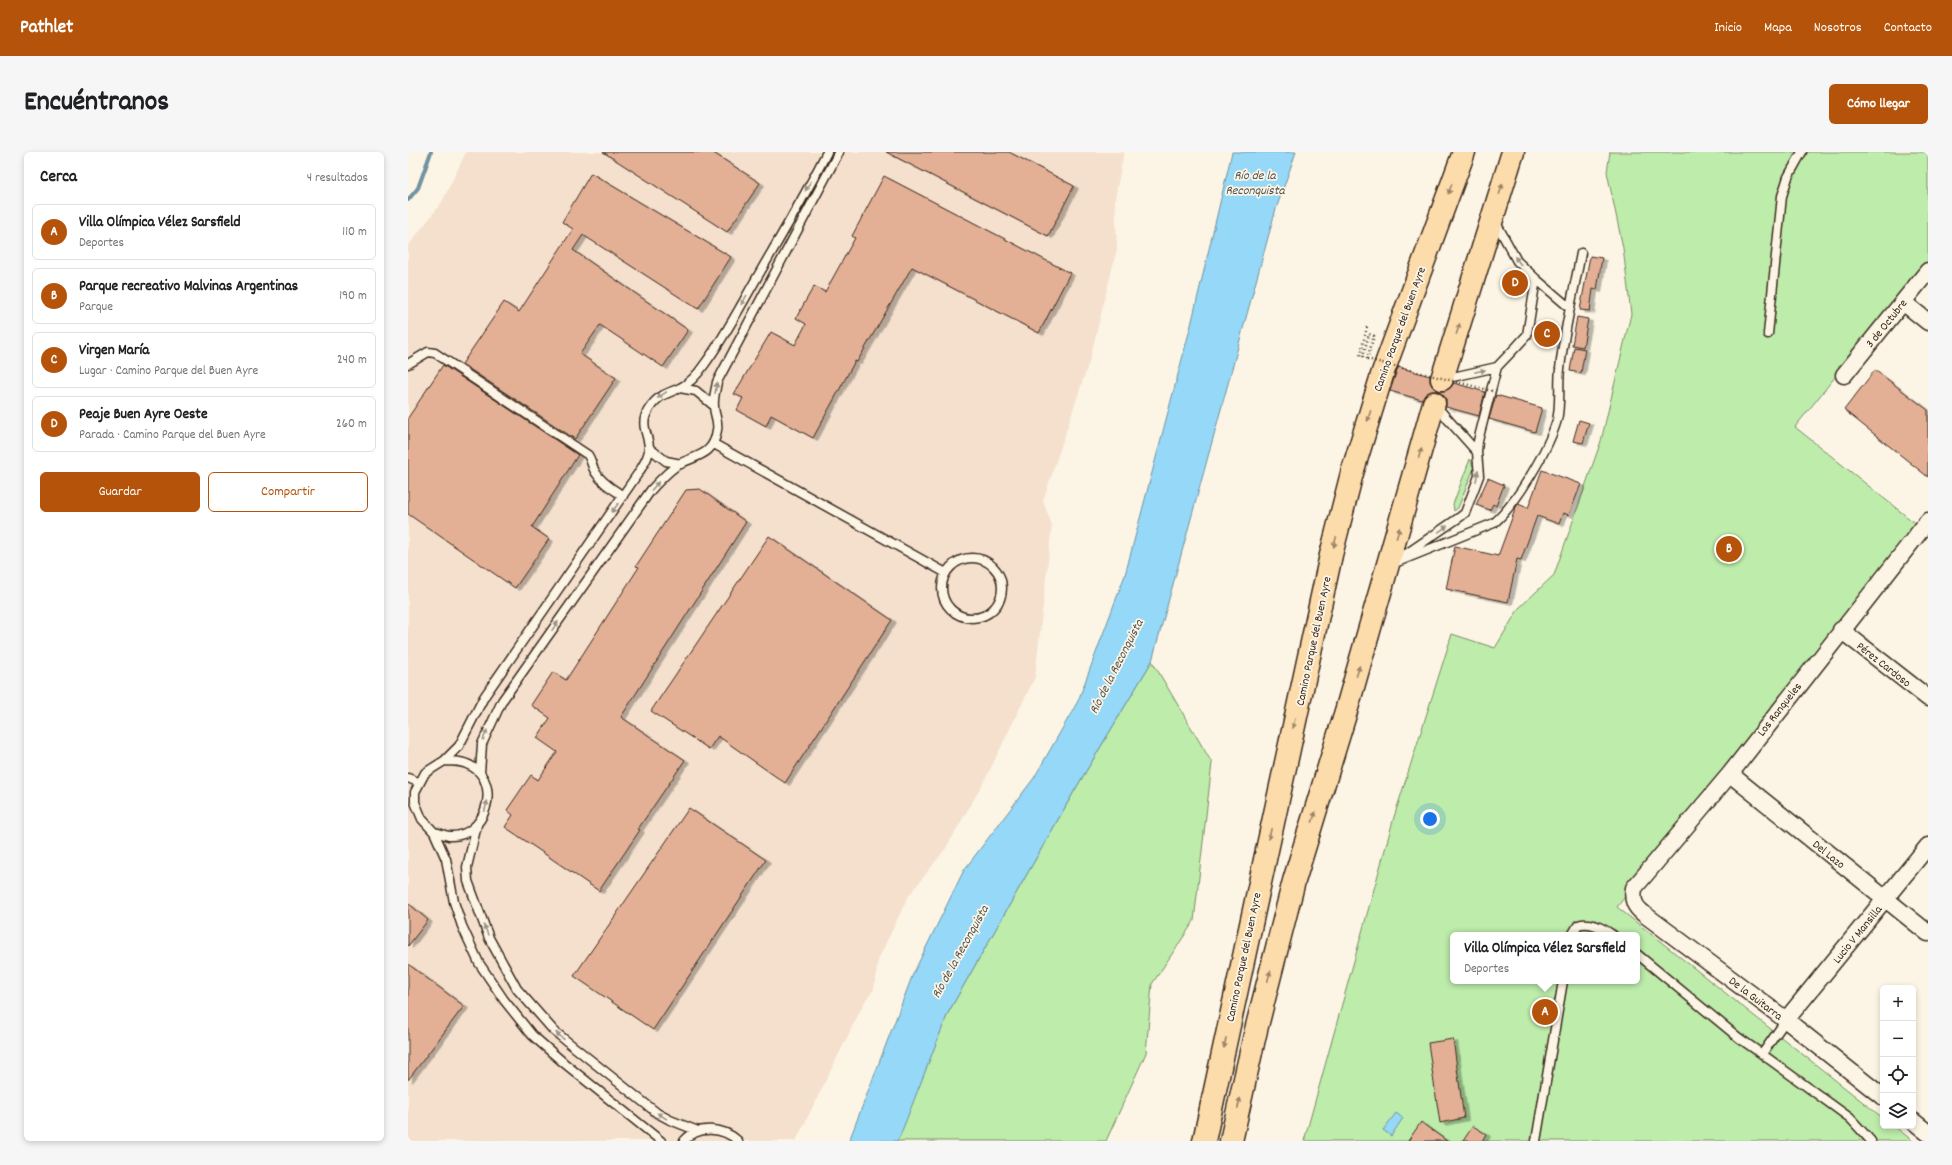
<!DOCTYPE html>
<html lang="es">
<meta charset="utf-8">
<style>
:root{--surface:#fff;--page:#f6f6f6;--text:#202124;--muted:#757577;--line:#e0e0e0;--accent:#b45309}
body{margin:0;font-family:Dekko,sans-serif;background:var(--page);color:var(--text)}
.controls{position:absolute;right:12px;bottom:12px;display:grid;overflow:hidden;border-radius:6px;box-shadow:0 2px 6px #0003}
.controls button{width:36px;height:36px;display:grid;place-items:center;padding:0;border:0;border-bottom:1px solid var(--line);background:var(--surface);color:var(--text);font:20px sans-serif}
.you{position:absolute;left:1022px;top:667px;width:14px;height:14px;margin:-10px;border:3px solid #fff;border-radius:50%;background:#1a73e8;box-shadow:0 0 0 6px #1a73e833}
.badge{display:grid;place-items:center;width:26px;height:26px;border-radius:50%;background:var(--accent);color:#fff;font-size:13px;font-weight:700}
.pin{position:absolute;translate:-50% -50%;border:2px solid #fff;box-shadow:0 1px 4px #0006}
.popup{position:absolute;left:1042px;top:780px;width:190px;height:52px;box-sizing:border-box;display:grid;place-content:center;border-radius:6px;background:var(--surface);filter:drop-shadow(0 1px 3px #0005);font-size:13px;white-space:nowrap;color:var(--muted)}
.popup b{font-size:15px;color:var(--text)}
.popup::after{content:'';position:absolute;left:50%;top:100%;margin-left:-8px;border:8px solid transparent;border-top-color:var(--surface)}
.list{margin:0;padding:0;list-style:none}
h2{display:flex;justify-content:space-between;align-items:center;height:52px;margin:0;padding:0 16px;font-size:17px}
h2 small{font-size:13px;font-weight:400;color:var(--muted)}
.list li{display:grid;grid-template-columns:26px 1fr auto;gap:12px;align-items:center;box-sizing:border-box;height:56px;margin:0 8px 8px;padding:0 8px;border:1px solid var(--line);border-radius:6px}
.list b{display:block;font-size:15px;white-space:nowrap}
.list p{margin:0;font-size:13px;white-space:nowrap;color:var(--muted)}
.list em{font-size:13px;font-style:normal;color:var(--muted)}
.actions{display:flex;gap:8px;padding:12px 16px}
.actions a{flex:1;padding:9px 0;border:1px solid var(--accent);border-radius:6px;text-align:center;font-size:14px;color:var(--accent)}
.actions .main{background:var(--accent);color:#fff}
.icon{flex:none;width:22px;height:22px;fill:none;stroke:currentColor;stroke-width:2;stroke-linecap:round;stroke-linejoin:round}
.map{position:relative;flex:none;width:1520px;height:989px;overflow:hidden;border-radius:6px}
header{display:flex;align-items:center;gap:24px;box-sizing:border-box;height:56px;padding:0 20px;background:var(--accent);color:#fff}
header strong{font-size:19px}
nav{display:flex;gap:22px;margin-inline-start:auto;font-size:14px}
.intro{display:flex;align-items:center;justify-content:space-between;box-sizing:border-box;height:96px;padding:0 24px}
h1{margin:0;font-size:28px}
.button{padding:10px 18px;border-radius:6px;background:var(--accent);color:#fff;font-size:14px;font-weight:700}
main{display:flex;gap:24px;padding:0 24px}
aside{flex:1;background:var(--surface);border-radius:6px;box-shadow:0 2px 6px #0003}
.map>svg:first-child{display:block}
.built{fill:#f4e0cd}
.green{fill:#bdecab;stroke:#7c8b64;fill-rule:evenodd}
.water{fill:#95d8f7;stroke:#7192a0}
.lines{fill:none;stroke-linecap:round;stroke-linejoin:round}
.stream{stroke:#7192a0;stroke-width:4}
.building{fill:#e3b096;stroke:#3b2a1e;filter:url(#shadow)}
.lane-casing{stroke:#3b2a1e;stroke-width:11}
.street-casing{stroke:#3b2a1e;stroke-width:19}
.highway-casing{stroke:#3b2a1e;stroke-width:25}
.path{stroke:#3b2a1e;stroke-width:2.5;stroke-dasharray:1 3;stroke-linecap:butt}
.lane{stroke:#fcf5e5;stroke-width:8}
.street{stroke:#fcf5e5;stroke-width:16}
.highway{stroke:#fddcac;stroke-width:22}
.path-bridge{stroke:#3b2a1e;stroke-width:2.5;stroke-dasharray:1 3;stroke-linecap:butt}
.oneway{fill:#9c9082}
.oneway2{fill:#9c8365}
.labels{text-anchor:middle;stroke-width:3.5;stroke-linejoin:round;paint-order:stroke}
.street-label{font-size:12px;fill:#3b2a1e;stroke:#fcf5e5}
.water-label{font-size:13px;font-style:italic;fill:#525654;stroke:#fcf5e5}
</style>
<header>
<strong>Pathlet</strong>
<nav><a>Inicio</a><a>Mapa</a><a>Nosotros</a><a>Contacto</a></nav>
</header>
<div class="intro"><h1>Encuéntranos</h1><a class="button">Cómo llegar</a></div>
<main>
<aside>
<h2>Cerca<small>4 resultados</small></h2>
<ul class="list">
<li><span class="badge">A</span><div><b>Villa Olímpica Vélez Sarsfield</b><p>Deportes</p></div><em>110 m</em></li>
<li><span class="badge">B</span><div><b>Parque recreativo Malvinas Argentinas</b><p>Parque</p></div><em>190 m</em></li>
<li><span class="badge">C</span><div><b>Virgen María</b><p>Lugar · Camino Parque del Buen Ayre</p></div><em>240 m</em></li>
<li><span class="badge">D</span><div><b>Peaje Buen Ayre Oeste</b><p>Parada · Camino Parque del Buen Ayre</p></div><em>260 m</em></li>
</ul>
<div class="actions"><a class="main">Guardar</a><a>Compartir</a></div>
</aside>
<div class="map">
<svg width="1520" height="989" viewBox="0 0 1520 989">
<defs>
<filter id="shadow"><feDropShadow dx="4.5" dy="2.5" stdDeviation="0" flood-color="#0004"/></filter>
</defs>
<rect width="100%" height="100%" fill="#fcf5e5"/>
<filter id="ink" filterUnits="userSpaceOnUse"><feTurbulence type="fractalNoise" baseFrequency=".025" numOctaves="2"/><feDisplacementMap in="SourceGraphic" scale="8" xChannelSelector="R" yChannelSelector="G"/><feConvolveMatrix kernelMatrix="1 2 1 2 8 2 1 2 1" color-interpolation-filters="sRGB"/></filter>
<g filter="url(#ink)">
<path class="built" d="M58 0H716L707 46 709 97 682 207 635 349 644 373 627 525 578 626 538 696 500 745 470 808 466 837 457 849 388 989H0V94L34 50Z"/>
<path class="green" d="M1202 0H1520V109L1387 275 1508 372 1209 755 1475 966V974H1486L1505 989H896L986 665 1044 482 1087 496 1111 456 1146 423 1193 289 1223 162 1215 96 1199 20ZM1045 783H1229V829H1045Z
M1062 307 1066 316 1050 356 1046 359 1045 352Z
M744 509 804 611 786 769 744 832 738 901 698 989H489L540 861 668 636Z"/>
<path class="water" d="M824 0H888L867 60 744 509 668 636 540 861 492 984 489 989H441L505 822 556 718 626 626 670 549 717 423 783 173Z
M988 961 995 966 983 984 975 978Z"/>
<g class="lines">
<path class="stream" d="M0 48 10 36 23 0"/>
</g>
<path class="building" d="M195 0H304L352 31 319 80Z
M478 0H601L666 34 640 84Z
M183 21 323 105 290 157 175 83 165 98 280 178 255 215 192 173 172 202 208 226 167 287 54 212 96 150 111 160 165 77 154 70Z
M476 24 662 121 631 181 504 115 449 210 447 209 405 286 363 263 358 274 329 258 335 246 326 242 363 180 387 193 398 172 388 166 406 134 417 140 447 86 444 84Z
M1182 104 1194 106 1189 138 1185 137 1182 159 1172 158Z
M1169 165 1180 167 1175 195 1164 193Z
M1166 195 1177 197 1173 221 1162 219Z
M35 213 170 303 124 375 141 387 107 436 0 362V266Z
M990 215 1022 224V230L1025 235 1031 239H1037L1042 236 1046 231 1077 240 1071 264 1038 255V248L1035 243 1029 239H1023L1018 242 1014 248 982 239Z
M1467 218 1520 258V325L1436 258Z
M1088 243 1134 256 1127 280 1081 267Z
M1171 268 1181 271 1175 291 1165 289Z
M1134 318 1173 332 1161 363 1155 361 1151 372 1129 364 1113 408 1109 407 1100 450 1038 437 1047 394 1090 404 1108 355 1110 352 1120 356Z
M1080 326 1096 333 1088 354 1085 352 1082 358 1068 353Z
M292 337 338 370 213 565 277 608 230 677 232 678 191 739 97 675 105 663 99 658 123 623 130 628 149 600 129 586 142 566 123 553 145 520 158 528 231 415 228 414 278 338Z
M361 384 484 468 377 631 310 584 301 597 243 559Z
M281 656 358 708 245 878 166 824Z
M0 751 20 768 0 794Z
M0 812 56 854 0 928Z
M1045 887 1056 966 1032 971 1020 891Z
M1013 970 1018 974 1039 989H1000Z
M1065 974 1078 982 1074 989H1055Z"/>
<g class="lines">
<g class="lane-casing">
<path id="lane" d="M1128 127 1162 156
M1360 182 1374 44 1380 25 1394 0
M0 212 20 200 27 201 180 303C184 309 184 316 188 321 194 331 205 337 215 344
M1036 227 1089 215 1109 194 1119 183 1128 127 1109 109 1087 69
M272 236 288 239 305 253
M306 292 538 421
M241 296 258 309 273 312
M1069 300 1070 289 1089 215
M995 404 1052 365 1057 361 1071 324 1069 300 1028 254
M534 436a30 30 0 1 1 60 0a30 30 0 1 1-60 0Z
M982 413 1086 371C1109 351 1140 298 1149 268 1153 252 1150 233 1152 217 1156 178 1166 139 1173 101
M72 621 74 592 94 549 243 338C252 328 262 317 273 311 291 303 306 302 309 278 311 270 306 262 306 254 305 246 308 237 309 230L431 0
M0 626 10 630
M69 673 59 715 60 729 81 786 109 837 146 879 249 961 262 968 290 979
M26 680C31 681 36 683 41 684 77 687 95 631 63 614 55 609 45 609 36 609
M1164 783 1170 773C1183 769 1194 776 1205 783
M1229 802 1331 886 1354 902 1378 868
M1354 902 1442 966 1463 989
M253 989 156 911 124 883 96 848 71 811 54 774 46 750 38 707 26 680 14 667 7 650V640L17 621 36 609 51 594 76 545 231 320C235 313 242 304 241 295 240 281 231 272 241 257 250 243 258 242 272 236 282 231 290 222 296 213 317 185 333 153 351 122 374 82 398 42 419 0
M276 989C290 973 315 975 330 989
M1128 989 1155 829"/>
</g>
<g class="street-casing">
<path id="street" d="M1495 150 1520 170
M1436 223 1520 119
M1433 478 1520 546
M1322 622 1520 781
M1378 868 1520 694
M1475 945 1378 868 1236 762C1226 754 1224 748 1226 736L1322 622 1520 369
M1505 969 1520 981"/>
</g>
<g class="highway-casing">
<path id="highway" d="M1034 227 1105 0
M796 989 923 403 944 321 975 220 1056 0
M823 989 848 878 886 729 939 556 1026 251"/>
</g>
<path class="path" d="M959 207 966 184 961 182 955 204H952L959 175"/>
<use href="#lane" class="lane"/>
<use href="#street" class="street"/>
<use href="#highway" class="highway"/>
<path class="path-bridge" d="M959 207 1088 240"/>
</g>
<defs><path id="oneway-solid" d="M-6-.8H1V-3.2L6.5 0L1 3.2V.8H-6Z"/></defs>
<g class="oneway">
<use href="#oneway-solid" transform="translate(400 34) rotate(120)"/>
<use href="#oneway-solid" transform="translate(1110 109) rotate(-127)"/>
<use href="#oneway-solid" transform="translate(336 148) rotate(120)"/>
<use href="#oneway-solid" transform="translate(1072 219) rotate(-12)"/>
<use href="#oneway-solid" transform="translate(308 236) rotate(-80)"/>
<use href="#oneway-solid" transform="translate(254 243) rotate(146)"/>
<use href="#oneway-solid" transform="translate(1069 324) rotate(-80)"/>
<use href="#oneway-solid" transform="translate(247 334) rotate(-49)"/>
<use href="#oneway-solid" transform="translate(207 356) rotate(125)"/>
<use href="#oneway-solid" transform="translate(1035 377) rotate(-34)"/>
<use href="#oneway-solid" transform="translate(147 474) rotate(-55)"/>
<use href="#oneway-solid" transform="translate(77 583) rotate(-69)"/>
<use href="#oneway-solid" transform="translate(78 654) rotate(-76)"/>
<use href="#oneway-solid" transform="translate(78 778) rotate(-112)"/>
<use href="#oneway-solid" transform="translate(152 884) rotate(-139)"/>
<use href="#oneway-solid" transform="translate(254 964) rotate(-148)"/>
</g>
<g class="oneway2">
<use href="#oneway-solid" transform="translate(1042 37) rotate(110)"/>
<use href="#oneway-solid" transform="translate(1093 37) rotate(-72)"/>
<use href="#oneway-solid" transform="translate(1050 177) rotate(-72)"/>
<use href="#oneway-solid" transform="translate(961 264) rotate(107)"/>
<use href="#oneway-solid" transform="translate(1012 301) rotate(-75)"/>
<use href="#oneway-solid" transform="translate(990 381) rotate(-73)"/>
<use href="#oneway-solid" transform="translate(927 390) rotate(104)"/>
<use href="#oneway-solid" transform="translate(950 519) rotate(-74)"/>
<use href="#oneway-solid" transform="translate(886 571) rotate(102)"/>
<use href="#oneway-solid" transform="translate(906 665) rotate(-73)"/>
<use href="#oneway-solid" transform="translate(862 682) rotate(102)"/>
<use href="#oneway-solid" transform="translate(861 824) rotate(-76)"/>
<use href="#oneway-solid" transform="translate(817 891) rotate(102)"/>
<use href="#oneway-solid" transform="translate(831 951) rotate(-77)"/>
</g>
</g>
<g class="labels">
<g class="street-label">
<text transform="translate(1478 171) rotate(-51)" y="4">3 de Octubre</text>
<text transform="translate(991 177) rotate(-70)" y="4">Camino Parque del Buen Ayre</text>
<text transform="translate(905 489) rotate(-78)" y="4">Camino Parque del Buen Ayre</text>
<text transform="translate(1476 512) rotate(38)" y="4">Pérez Cardoso</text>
<text transform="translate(1371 557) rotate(-52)" y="4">Los Ranqueles</text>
<text transform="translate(1421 702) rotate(39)" y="4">Del Lazo</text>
<text transform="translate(1449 782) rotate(-51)" y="4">Lucio V Mansilla</text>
<text transform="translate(835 805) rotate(-78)" y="4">Camino Parque del Buen Ayre</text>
<text transform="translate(1348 846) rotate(37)" y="4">De la Guitarra</text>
</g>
<g class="water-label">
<text x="847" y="27">Río de la<tspan x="847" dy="15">Reconquista</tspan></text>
<text transform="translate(707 514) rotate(-63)" y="5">Río de la Reconquista</text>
<text transform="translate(551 799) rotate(-61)" y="5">Río de la Reconquista</text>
</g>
</g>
</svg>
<div class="controls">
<button>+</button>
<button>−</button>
<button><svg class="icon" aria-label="locate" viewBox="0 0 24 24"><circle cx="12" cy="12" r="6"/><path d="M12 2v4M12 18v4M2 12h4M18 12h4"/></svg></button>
<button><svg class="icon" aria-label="layers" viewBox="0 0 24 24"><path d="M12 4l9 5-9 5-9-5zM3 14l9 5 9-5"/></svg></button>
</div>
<div class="you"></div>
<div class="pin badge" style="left:1137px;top:860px">A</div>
<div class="popup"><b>Villa Olímpica Vélez Sarsfield</b>Deportes</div>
<div class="pin badge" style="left:1321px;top:397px">B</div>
<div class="pin badge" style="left:1139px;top:182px">C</div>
<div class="pin badge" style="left:1107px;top:131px">D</div>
</div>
</main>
